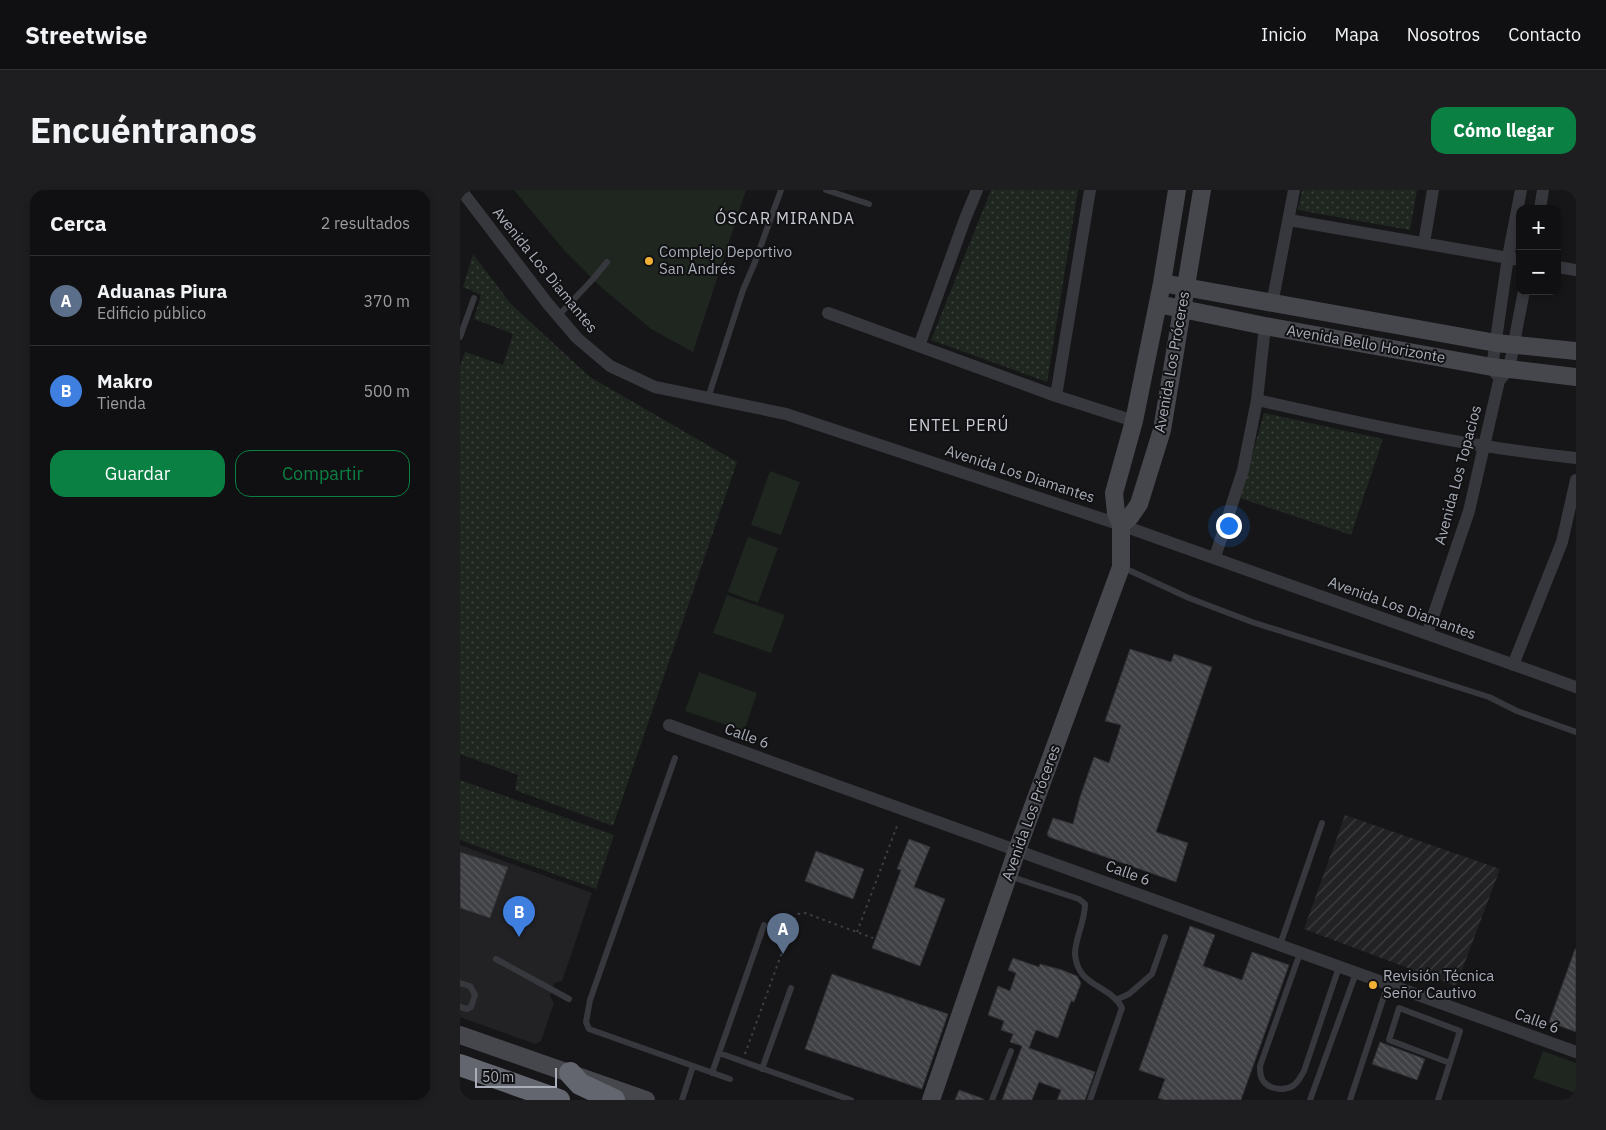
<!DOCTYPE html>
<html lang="es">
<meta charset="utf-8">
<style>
:root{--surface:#101012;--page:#1e1e20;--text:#f1f3f6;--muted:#9c9d9f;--line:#303032;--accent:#0b8043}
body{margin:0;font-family:"IBM Plex Sans",sans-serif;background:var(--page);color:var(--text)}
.controls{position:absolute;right:15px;top:15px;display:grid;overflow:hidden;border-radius:10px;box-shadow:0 2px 8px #0003}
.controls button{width:45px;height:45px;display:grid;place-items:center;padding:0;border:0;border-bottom:1px solid var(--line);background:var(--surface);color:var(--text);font:25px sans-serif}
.scale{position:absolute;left:15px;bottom:12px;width:82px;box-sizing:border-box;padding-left:5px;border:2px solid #a8adb8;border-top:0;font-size:14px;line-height:18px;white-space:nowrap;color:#a8adb8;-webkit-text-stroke:4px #111113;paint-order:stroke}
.you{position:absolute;left:768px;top:335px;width:18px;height:18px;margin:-12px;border:4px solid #fff;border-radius:50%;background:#1a73e8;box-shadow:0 0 0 8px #1a73e833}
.badge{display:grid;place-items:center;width:32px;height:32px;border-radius:50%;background:var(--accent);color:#fff;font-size:16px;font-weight:700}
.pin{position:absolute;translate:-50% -41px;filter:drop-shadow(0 1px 2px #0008)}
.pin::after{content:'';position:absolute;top:26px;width:18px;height:15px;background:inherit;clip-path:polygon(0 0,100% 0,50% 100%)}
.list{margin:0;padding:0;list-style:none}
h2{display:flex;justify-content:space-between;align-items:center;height:65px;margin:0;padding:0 20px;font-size:21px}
h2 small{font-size:16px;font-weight:400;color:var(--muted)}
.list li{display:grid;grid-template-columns:32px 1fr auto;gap:15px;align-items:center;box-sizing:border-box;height:90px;padding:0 20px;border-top:1px solid var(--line)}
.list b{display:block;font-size:19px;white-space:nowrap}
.list p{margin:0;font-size:16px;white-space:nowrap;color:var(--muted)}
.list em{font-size:16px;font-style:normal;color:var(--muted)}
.actions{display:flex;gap:10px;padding:15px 20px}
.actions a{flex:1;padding:11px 0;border:1px solid var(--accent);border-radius:15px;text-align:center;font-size:18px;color:var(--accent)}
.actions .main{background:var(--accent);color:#fff}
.map{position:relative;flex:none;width:1116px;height:910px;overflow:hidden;border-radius:15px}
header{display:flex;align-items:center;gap:30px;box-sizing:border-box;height:70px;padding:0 25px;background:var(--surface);border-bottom:1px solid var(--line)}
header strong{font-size:24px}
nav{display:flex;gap:28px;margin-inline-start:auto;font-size:18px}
.intro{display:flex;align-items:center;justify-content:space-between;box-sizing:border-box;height:120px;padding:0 30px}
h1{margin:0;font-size:35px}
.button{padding:12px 22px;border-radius:15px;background:var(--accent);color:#fff;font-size:18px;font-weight:700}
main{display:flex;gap:30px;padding:0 30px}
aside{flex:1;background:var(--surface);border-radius:15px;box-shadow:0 2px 8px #0003}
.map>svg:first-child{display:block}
.built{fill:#222225}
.industrial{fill:url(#industrial-furrows)}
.grass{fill:url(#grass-dots)}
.pitch{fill:#1e261f}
.building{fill:url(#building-back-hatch);stroke:#303034}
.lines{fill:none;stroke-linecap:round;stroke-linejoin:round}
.path{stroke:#3d3f44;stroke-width:2;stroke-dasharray:2.5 4;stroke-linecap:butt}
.lane{stroke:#37383d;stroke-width:6}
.street{stroke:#37383d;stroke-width:12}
.secondary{stroke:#45474d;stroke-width:18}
.highway{stroke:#63666e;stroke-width:22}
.poi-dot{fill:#f2b134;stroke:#111113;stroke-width:2}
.labels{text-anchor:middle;stroke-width:4;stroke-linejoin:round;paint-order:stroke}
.poi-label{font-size:15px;fill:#a8adb8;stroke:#111113;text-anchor:start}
.street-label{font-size:15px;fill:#a8adb8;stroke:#111113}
.neighbourhood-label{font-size:16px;letter-spacing:1px;fill:#c9ccd4;stroke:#111113}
</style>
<header>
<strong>Streetwise</strong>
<nav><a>Inicio</a><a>Mapa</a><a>Nosotros</a><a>Contacto</a></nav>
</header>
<div class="intro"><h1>Encuéntranos</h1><a class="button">Cómo llegar</a></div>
<main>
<aside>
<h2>Cerca<small>2 resultados</small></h2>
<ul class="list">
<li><span class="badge" style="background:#5c6f8a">A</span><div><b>Aduanas Piura</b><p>Edificio público</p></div><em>370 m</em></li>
<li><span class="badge" style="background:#3f7fe0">B</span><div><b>Makro</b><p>Tienda</p></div><em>500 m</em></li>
</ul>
<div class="actions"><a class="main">Guardar</a><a>Compartir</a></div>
</aside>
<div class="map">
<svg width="1116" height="910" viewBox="0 0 1116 910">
<defs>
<pattern id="industrial-furrows" width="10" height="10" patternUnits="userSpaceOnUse" patternTransform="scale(1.25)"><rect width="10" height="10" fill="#222225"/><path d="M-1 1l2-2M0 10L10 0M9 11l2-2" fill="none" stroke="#3f3f43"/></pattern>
<pattern id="grass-dots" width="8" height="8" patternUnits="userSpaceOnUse" patternTransform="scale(1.25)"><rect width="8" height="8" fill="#1e261f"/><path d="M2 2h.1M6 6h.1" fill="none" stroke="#3c433d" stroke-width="1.8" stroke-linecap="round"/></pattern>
<pattern id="building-back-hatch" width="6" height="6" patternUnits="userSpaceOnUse" patternTransform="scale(1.25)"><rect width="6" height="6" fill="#404145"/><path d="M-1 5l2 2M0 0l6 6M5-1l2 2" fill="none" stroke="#595a5e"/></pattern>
</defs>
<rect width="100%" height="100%" fill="#161618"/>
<path class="built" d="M0 655 132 703 102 791 94 793 90 806 94 813 81 851 75 854 0 827Z"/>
<path class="industrial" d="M885 625 1040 679 996 796 844 739Z"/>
<path class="grass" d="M531 0H618L587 192 471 150Z
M842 0H957L950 40 838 20Z
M13 64 51 114 130 187 277 272 153 636 55 600 58 585 0 564V176L5 162 43 175 53 144 14 129 21 105 3 97Z
M804 223 923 249 891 345 780 308Z
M0 590 154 645 136 699 0 650Z"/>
<path class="pitch" d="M54 0H286L233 162 191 139 141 97 104 60Z
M310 281 340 292 321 345 291 335Z
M288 347 318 358 298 413 268 402Z
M267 405 325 425 311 463 253 443Z
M239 482 297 503 284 541 225 521Z
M1083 861 1116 873V903L1073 888Z"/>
<path class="building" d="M670 459 711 472 714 464 752 477 696 642 728 653 716 692 589 647 587 644 593 628 613 634 620 607 634 567 649 573 661 535 645 531Z
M449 649 470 657 454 697 485 709 460 776 412 758 441 680 437 679Z
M356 661 404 679 393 709 345 691Z
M0 662 48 677 30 728 0 718Z
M730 736 755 745 743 776 782 790 792 762 829 775 781 910H704L698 908 705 889 679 880Z
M1115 759H1116V842L1089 832Z
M553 768 579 777 580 774 602 780 617 786 621 793 614 812 611 811 598 848 576 840 569 858 635 882 625 910H597L601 900 579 892 572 910H542L562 856 550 852 553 844 541 840 544 831 528 825 538 796 550 801 556 783 548 780Z
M372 784 488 824 462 899 345 859Z
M920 852 965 869 957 890 912 874Z
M499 900 524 909V910H495Z"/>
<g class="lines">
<path class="path" d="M397 742 437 636
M285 864 333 732 338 724 345 723 413 748"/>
<path class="lane" d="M366 0 409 14
M98 126 133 89 147 72
M0 147 14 108
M248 208 283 100 295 72 321 0
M662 377 729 408 792 432 1029 507 1057 521 1116 542
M215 568 130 810 126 832 129 839 270 889
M549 686 619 709 625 714C625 732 615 748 615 764 617 797 651 795 662 818L630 910
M820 755 862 633
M840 763 800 876C800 882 800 888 804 892 811 900 826 901 834 895 839 891 841 886 844 881L879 777
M36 769 109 809
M0 793 10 796 15 805 11 817 7 819 0 817
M656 810 669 804 692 784 705 747
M259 863 391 910
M302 879 331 798
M252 883 304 735
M222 910 233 876
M532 910 551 861
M850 910 896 783
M890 910 928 794
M978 910 1000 841 939 818 929 850 990 873"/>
<path class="street" d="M1 0 88 114 117 148 150 176 195 197 326 224 661 335 1116 497
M1080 19 1083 0
M829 30 1060 70
M964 53 973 0
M1097 77 1116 80
M812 114 834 0
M368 123 596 206 674 231
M459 156 505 29 517 0
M1036 184 1032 177 1048 67 1061 0
M596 206 630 0
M797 210C903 234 1008 257 1116 268
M755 367 783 280 797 210 805 136
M967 444 1009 321 1039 191 1049 179 1064 101
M1053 475 1102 352 1116 290
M209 535 1116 862"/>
<path class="secondary" d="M702 93 1036 153 1116 161
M698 114 805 136 1032 177 1116 187
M661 335 670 327 679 314 702 240 742 0
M0 845 186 910
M471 910 557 660 661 377V335L656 323 654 303 674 231 702 93 717 0"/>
<path class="highway" d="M0 875 99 910
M110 883 120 894 154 910"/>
</g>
<g class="poi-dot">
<circle cx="189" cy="71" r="5"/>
<circle cx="913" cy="795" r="5"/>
</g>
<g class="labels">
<g class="poi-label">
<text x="199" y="67">Complejo Deportivo<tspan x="199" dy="17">San Andrés</tspan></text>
<text x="923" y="791">Revisión Técnica<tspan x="923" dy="17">Señor Cautivo</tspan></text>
</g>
<g class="street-label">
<text transform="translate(85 80) rotate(51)" y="5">Avenida Los Diamantes</text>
<text transform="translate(906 154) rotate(10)" y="5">Avenida Bello Horizonte</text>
<text transform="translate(712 172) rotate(-80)" y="5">Avenida Los Próceres</text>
<text transform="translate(560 284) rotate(18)" y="5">Avenida Los Diamantes</text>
<text transform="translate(998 285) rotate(-75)" y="5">Avenida Los Topacios</text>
<text transform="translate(942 418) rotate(20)" y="5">Avenida Los Diamantes</text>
<text transform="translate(287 546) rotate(20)" y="5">Calle 6</text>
<text transform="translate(571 623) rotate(-70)" y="5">Avenida Los Próceres</text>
<text transform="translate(668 683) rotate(20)" y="5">Calle 6</text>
<text transform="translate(1077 831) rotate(20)" y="5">Calle 6</text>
</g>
<g class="neighbourhood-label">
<text x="325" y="34">ÓSCAR MIRANDA</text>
<text x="499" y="241">ENTEL PERÚ</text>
</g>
</g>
</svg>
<div class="controls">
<button>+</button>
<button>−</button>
</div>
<div class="scale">50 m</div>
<div class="you"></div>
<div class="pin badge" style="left:323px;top:764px;background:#5c6f8a">A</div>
<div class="pin badge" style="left:59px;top:747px;background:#3f7fe0">B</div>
</div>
</main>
